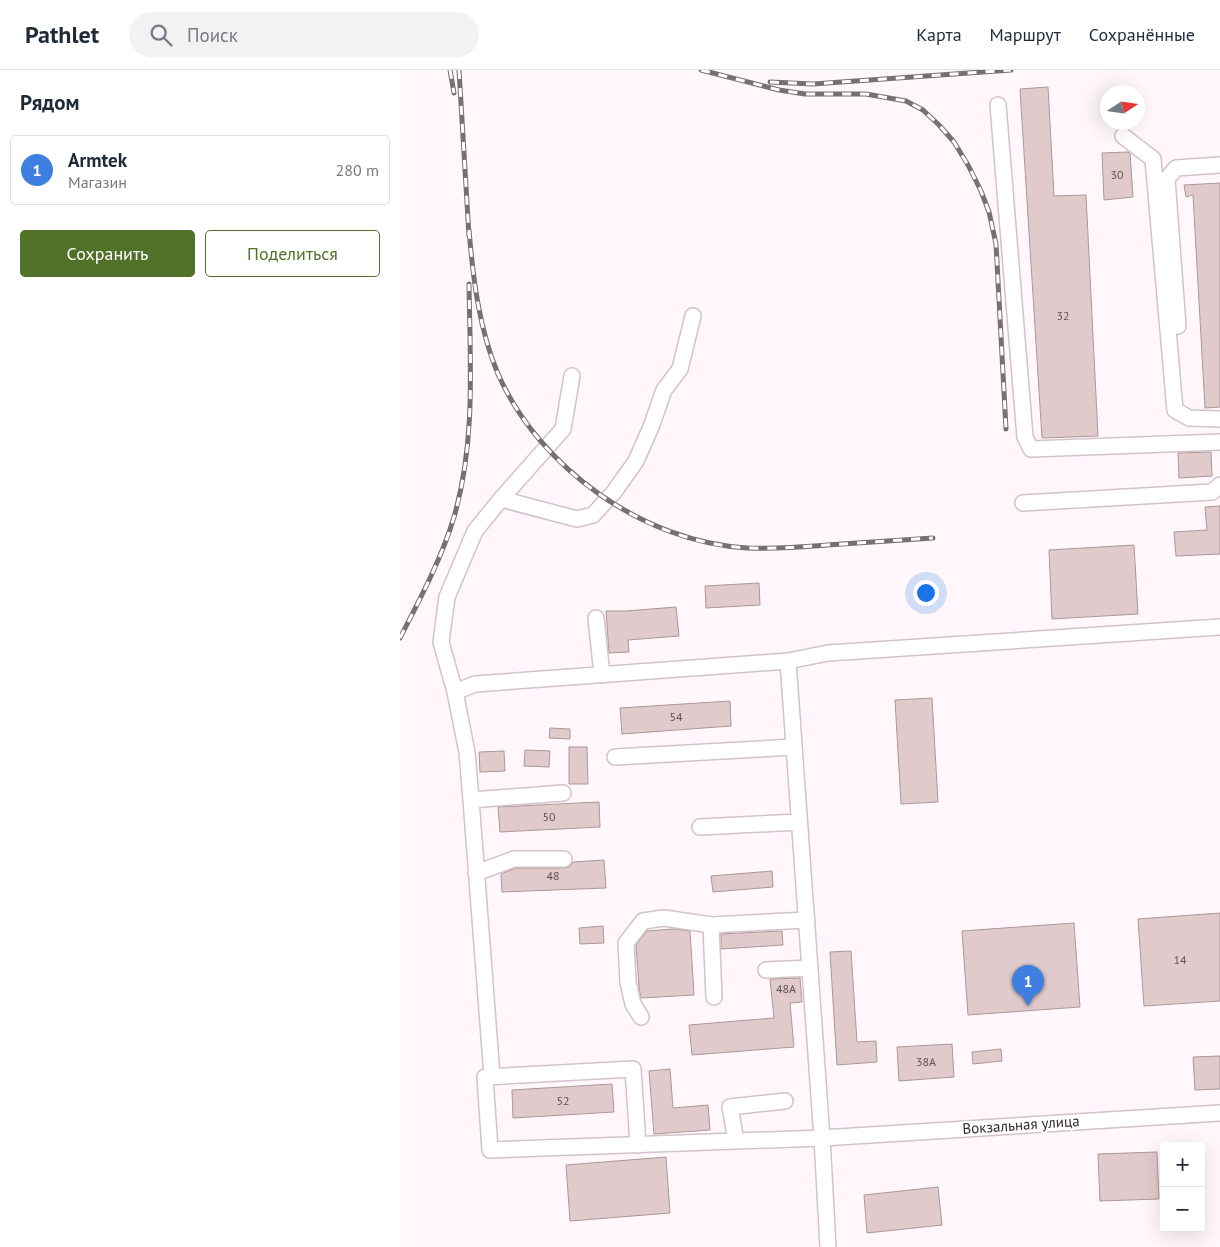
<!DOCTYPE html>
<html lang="ru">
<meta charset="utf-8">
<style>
:root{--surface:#fff;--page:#f2f2f3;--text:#1f2937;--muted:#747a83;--line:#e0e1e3;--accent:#517128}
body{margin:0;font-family:"PT Sans",sans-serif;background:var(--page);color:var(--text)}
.controls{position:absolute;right:15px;bottom:15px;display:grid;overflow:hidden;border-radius:5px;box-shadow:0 5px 20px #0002}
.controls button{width:45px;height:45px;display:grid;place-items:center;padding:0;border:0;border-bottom:1px solid var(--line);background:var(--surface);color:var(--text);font:25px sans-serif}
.compass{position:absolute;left:700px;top:15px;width:45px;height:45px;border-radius:50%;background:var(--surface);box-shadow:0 5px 20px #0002;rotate:78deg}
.you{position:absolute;left:525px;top:522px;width:18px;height:18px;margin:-12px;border:4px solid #fff;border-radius:50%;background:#1a73e8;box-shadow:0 0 0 8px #1a73e833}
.badge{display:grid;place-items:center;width:32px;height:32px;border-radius:50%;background:var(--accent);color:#fff;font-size:16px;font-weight:700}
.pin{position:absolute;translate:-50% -41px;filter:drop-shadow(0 1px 2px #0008)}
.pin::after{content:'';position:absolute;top:26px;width:18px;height:15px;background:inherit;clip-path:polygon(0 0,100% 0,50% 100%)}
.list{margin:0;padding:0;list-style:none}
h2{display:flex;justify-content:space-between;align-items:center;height:65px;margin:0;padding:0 20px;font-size:21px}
h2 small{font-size:16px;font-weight:400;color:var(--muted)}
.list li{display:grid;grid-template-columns:32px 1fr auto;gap:15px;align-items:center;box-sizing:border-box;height:70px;margin:0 10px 10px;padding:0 10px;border:1px solid var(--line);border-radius:5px}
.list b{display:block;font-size:19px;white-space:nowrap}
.list p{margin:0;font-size:16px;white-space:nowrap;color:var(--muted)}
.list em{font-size:16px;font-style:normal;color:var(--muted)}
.actions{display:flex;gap:10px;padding:15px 20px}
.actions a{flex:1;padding:11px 0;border:1px solid var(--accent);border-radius:5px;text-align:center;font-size:18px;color:var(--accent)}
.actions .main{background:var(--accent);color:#fff}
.icon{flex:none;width:28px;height:28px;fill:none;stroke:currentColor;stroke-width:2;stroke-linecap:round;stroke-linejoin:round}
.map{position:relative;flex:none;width:820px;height:1177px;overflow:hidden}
header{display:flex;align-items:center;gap:30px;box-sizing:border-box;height:70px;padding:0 25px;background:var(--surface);border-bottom:1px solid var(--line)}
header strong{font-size:24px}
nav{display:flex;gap:28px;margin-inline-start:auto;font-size:18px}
.search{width:350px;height:45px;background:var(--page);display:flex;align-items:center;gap:12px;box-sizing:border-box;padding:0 18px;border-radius:28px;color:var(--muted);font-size:19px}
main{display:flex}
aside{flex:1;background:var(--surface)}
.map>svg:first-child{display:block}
.building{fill:#e0cacb;stroke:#ac9798}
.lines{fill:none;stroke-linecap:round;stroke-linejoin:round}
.minor-casing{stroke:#d4c2cb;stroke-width:18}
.minor{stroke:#fff;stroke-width:15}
.rail-casing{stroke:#776f73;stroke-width:5}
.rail{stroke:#fff;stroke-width:3;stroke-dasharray:9;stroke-linecap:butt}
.labels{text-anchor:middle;stroke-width:4.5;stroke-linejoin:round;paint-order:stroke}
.number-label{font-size:12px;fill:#5e5356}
.street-label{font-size:15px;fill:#332b2f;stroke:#fff}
</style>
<header>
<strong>Pathlet</strong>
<div class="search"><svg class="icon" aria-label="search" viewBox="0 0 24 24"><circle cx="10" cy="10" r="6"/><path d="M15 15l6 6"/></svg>Поиск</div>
<nav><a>Карта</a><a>Маршрут</a><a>Сохранённые</a></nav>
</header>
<main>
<aside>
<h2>Рядом<small></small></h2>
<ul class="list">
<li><span class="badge" style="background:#3f7fe0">1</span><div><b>Armtek</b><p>Магазин</p></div><em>280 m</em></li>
</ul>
<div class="actions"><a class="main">Сохранить</a><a>Поделиться</a></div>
</aside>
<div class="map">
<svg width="820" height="1177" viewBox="0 0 820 1177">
<rect width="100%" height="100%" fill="#fff7fb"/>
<path class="building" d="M648 17 654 126 686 125 698 366 642 368 620 19Z
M728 82 730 83 733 127 704 130 702 83Z
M820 113V337L805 338 793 125 786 127 784 115Z
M811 382 812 406 779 408 778 383Z
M820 436V484L776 486 774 462 807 460 805 437Z
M734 475 738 544 652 549 649 480Z
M359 513 360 535 306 538 305 516Z
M276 537 279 566 228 570 229 582 209 583 206 541H226Z
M532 628 538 732 501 734 495 630Z
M330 631 331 656 222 664 220 638Z
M150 658 170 659V669L149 668Z
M169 677H187L188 714H169Z
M125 680 150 681 149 697 124 696Z
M104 681 105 701 80 702 79 682Z
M199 732 200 757 100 762 98 737Z
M204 790 206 818 102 822 101 804 116 798H164L169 797 173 792Z
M372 801 373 817 313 822 311 806Z
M820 843V931L744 936 738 849Z
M674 853 680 937 568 945 562 861Z
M203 856 204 873 180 874 179 858Z
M273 859 290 861 294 925 241 928 239 917 236 875 247 861Z
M382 861 383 875 321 879V864Z
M451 881 457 972 476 971 477 992 437 995 430 882Z
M400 908 402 932 390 933 394 977 292 985 289 955 374 948 370 909Z
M552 974 554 1007 499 1011 497 977Z
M601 979 602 991 573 994 572 982Z
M820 986V1019L795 1020 793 987Z
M270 999 273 1038 308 1035 310 1060 254 1064 249 1001Z
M212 1014 214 1042 113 1048 112 1020Z
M757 1082 759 1129 700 1131 698 1084Z
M266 1087 270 1143 170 1151 166 1095Z
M538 1117 542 1155 467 1163 464 1125Z"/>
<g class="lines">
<g class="minor-casing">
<path id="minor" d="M598 35 625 367 631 379 820 372
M723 66 753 89 775 340 789 348 820 349
M778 256 767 109 776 98 820 95
M101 429 163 359 172 306
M623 433 812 422 820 415
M196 548 202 605
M55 622 41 572 47 527 75 461 101 429 177 449 193 445 214 422 236 391 251 357 264 320 280 299 293 246
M215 687 394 677
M163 723 71 730 67 682 55 622 75 614 388 591
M71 730 92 1006
M300 757 399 752
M76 803 114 789H164
M366 900 410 898
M314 927 311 855 407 850
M241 947 233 934 228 912 226 873 243 851 264 848 311 855
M336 1071 330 1037 385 1031
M238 1075 233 999 85 1007 90 1080 422 1068 820 1043
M428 1177 422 1068 388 591 428 583 820 557"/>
</g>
<use href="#minor" class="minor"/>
<g class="rail-casing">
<path id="rail" d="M50 0 54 23
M59 0 69 166
M301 0 379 20 405 24H466L506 31 523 40 539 55 554 72 568 95 581 121 589 142 596 174 606 359
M370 12 413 14 611 0
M69 160C73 208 79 259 98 304 140 399 244 472 347 478 374 479 400 477 427 475 462 473 498 470 533 468
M0 568C20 529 41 490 54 447 76 372 70 291 69 214"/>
</g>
<use href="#rail" class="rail"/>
</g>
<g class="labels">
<g class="number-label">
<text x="717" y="109">30</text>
<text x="663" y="250">32</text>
<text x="276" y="651">54</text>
<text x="149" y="751">50</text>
<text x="153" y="810">48</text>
<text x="780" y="894">14</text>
<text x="386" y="923">48А</text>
<text x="526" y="996">38А</text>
<text x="163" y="1035">52</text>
</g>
<g class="street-label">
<text transform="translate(621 1055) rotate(-4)" y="5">Вокзальная улица</text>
</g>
</g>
</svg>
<div class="controls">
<button>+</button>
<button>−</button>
</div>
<svg class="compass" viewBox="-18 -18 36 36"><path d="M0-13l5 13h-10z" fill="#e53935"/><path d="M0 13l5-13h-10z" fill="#747a83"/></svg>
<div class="you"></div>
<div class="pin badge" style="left:628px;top:936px;background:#3f7fe0">1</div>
</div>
</main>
